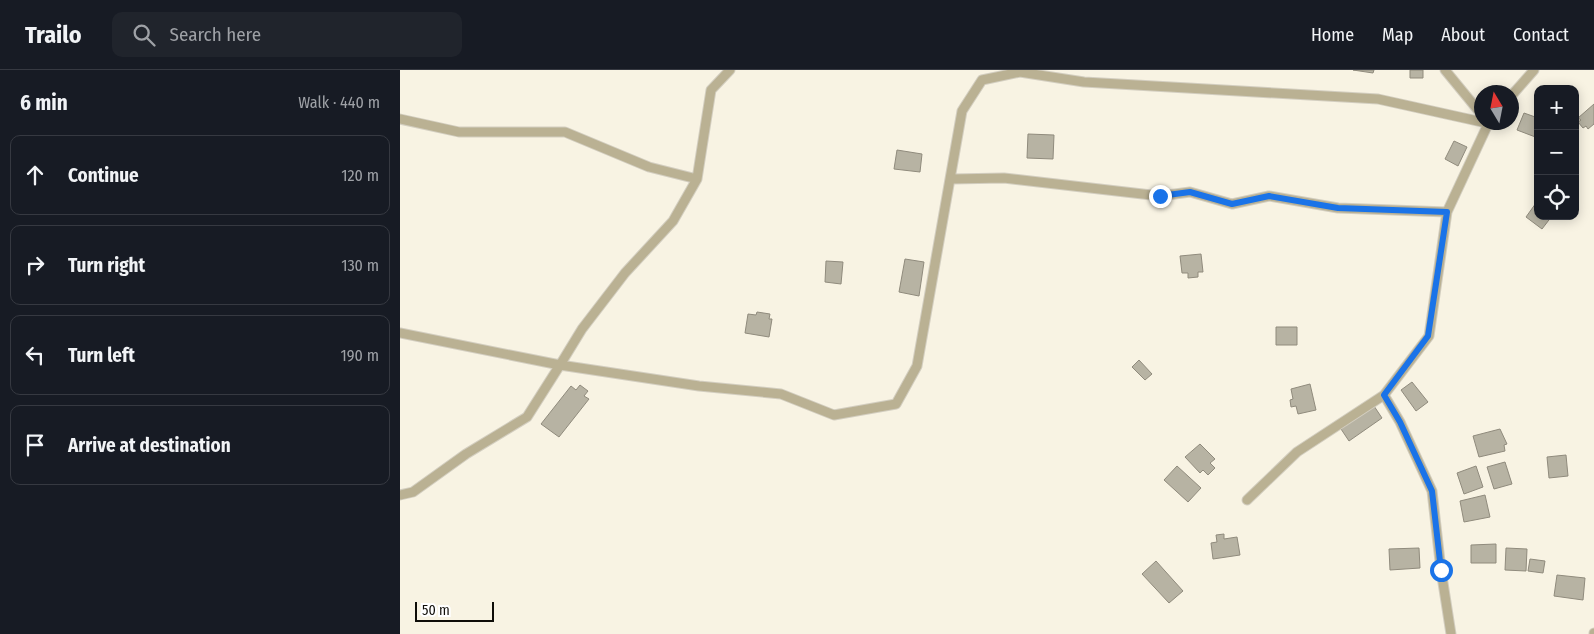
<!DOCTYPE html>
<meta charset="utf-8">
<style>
:root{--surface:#171b24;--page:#20242c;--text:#f1f3f6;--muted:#9ea1a6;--line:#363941}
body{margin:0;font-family:"Fira Sans Condensed",sans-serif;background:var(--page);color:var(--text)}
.controls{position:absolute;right:15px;top:15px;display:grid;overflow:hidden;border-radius:10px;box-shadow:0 2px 12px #0003}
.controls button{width:45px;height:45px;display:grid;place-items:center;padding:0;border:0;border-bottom:1px solid var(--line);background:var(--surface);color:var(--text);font:25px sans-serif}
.compass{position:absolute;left:1074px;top:15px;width:45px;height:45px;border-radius:50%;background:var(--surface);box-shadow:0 2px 12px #0003;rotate:350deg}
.scale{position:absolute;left:15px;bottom:12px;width:79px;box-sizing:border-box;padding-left:5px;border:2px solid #0f0d08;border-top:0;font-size:14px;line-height:18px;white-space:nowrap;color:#0f0d08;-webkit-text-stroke:4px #fff;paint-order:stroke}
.stop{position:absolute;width:15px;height:15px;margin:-11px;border:4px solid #1a73e8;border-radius:50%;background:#fff}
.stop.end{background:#1a73e8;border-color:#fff;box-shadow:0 1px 5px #0008}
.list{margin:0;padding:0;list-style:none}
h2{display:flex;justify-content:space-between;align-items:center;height:65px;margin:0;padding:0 20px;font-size:21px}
h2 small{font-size:16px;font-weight:400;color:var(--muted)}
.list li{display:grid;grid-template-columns:32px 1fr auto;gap:15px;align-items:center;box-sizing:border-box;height:80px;margin:0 10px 10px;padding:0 10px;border:1px solid var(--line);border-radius:10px}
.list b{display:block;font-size:19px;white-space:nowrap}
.list em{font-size:16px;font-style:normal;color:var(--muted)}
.icon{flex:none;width:28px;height:28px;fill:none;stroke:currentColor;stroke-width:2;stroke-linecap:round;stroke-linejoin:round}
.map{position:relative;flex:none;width:1194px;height:564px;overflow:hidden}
header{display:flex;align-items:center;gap:30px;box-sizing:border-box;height:70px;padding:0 25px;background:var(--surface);border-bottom:1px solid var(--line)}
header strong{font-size:24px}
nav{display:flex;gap:28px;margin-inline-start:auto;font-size:18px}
.search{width:350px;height:45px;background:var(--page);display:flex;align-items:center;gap:12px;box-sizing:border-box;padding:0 18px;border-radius:10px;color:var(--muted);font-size:19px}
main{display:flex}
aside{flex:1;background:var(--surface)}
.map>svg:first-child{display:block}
.building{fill:#b7b3a3;stroke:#908b7d}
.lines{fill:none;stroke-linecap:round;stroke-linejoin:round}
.street-casing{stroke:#d3cec0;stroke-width:11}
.street{stroke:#bab193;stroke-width:9}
.route{stroke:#1a73e8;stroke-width:6}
</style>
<header>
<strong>Trailo</strong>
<div class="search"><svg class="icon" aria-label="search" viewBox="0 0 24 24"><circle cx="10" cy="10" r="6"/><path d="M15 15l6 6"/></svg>Search here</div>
<nav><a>Home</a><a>Map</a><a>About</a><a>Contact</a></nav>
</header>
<main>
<aside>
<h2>6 min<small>Walk · 440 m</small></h2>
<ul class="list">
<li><svg class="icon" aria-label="ahead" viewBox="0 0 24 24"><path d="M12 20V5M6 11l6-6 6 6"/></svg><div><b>Continue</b></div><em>120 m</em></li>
<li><svg class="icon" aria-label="right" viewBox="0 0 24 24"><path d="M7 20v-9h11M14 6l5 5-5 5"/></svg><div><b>Turn right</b></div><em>130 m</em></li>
<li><svg class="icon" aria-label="left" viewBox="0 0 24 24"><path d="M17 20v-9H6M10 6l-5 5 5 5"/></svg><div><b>Turn left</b></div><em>190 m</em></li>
<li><svg class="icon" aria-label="arrive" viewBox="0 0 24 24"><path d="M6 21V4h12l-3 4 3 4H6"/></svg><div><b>Arrive at destination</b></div></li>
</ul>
</aside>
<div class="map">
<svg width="1194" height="564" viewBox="0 0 1194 564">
<rect width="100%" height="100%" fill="#f8f3e3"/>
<path class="building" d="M953 0H974L973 3Z
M1010 0H1023V8H1010Z
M1194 34V54L1188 59 1186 56 1183 58 1178 52 1181 50 1178 48Z
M1124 43 1138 48V68L1117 60Z
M628 64 654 65 653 89 627 88Z
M1054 71 1067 77 1058 96 1045 89Z
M497 80 522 84 520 102 494 99Z
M1136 133 1138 146H1152L1142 159 1126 147Z
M801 184 803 202H798V207L788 208V203H782L780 186Z
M505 189 524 192 519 226 499 222Z
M426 191 443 192 441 214 425 212Z
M357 242 370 244 369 249H372L369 267 345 263 348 244 356 245Z
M876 257H897V275H876Z
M739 290 752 304 745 310 732 297Z
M1012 312 1028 332 1016 341 1001 320Z
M910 314 916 340 898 344 896 336 891 337 890 330 893 329 891 319Z
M180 315 188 321 184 326 189 329 159 367 141 354 171 316 176 320Z
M974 336 982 348 949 371 941 359Z
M1100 359 1107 374 1104 375 1105 381 1079 387 1073 366Z
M800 374 815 389 810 393 815 398 808 405 803 400 800 403 785 387Z
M1166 385 1168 406 1149 408 1147 387Z
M1105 392 1112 414 1094 419 1087 397Z
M777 396 801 418 788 432 764 410Z
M1076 396 1083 417 1064 424 1057 403Z
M1085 425 1090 447 1064 452 1060 431Z
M824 464V469L837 467 840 485 813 489 811 473 817 472 816 465Z
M1096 474V493H1071V475Z
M1019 478 1020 498 990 500 989 479Z
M1106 478 1127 479 1126 501 1105 500Z
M1130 489 1145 491 1143 503 1128 501Z
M756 491 783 521 769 533 742 504Z
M1157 505 1185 508 1183 530 1154 526Z"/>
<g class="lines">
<g class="street-casing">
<path id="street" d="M330 0 311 20 297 109 273 151 225 203 182 259 160 295 299 316 381 324 434 345 496 334 517 296 562 41 582 10 620 2 684 12 978 29 1082 52
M1045 0 1082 45
M1112 25 1134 0
M0 49 59 62H165L249 97 297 109
M552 109 604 108 760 126 790 122 832 134 869 126 938 138 1047 142
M0 263 160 295 127 347 66 384 13 422 0 425
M847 430 897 382 984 325
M1051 564 1041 500 1032 421 1000 352 984 325 1029 266 1047 142 1089 52
M1194 564V563"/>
</g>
<use href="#street" class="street"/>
</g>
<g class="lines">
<path class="route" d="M760 126 790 122 832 134 869 126 938 138 1047 142 1028 266 984 325 1000 352 1032 421 1041 500"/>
</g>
</svg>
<div class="controls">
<button>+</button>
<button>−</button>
<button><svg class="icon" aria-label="locate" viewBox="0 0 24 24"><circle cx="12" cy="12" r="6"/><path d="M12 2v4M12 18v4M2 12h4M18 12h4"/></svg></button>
</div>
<svg class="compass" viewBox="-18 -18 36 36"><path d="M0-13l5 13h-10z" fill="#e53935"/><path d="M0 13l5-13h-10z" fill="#9ea1a6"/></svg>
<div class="scale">50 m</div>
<div class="stop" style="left:1041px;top:500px"></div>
<div class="stop end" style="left:760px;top:126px"></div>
</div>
</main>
